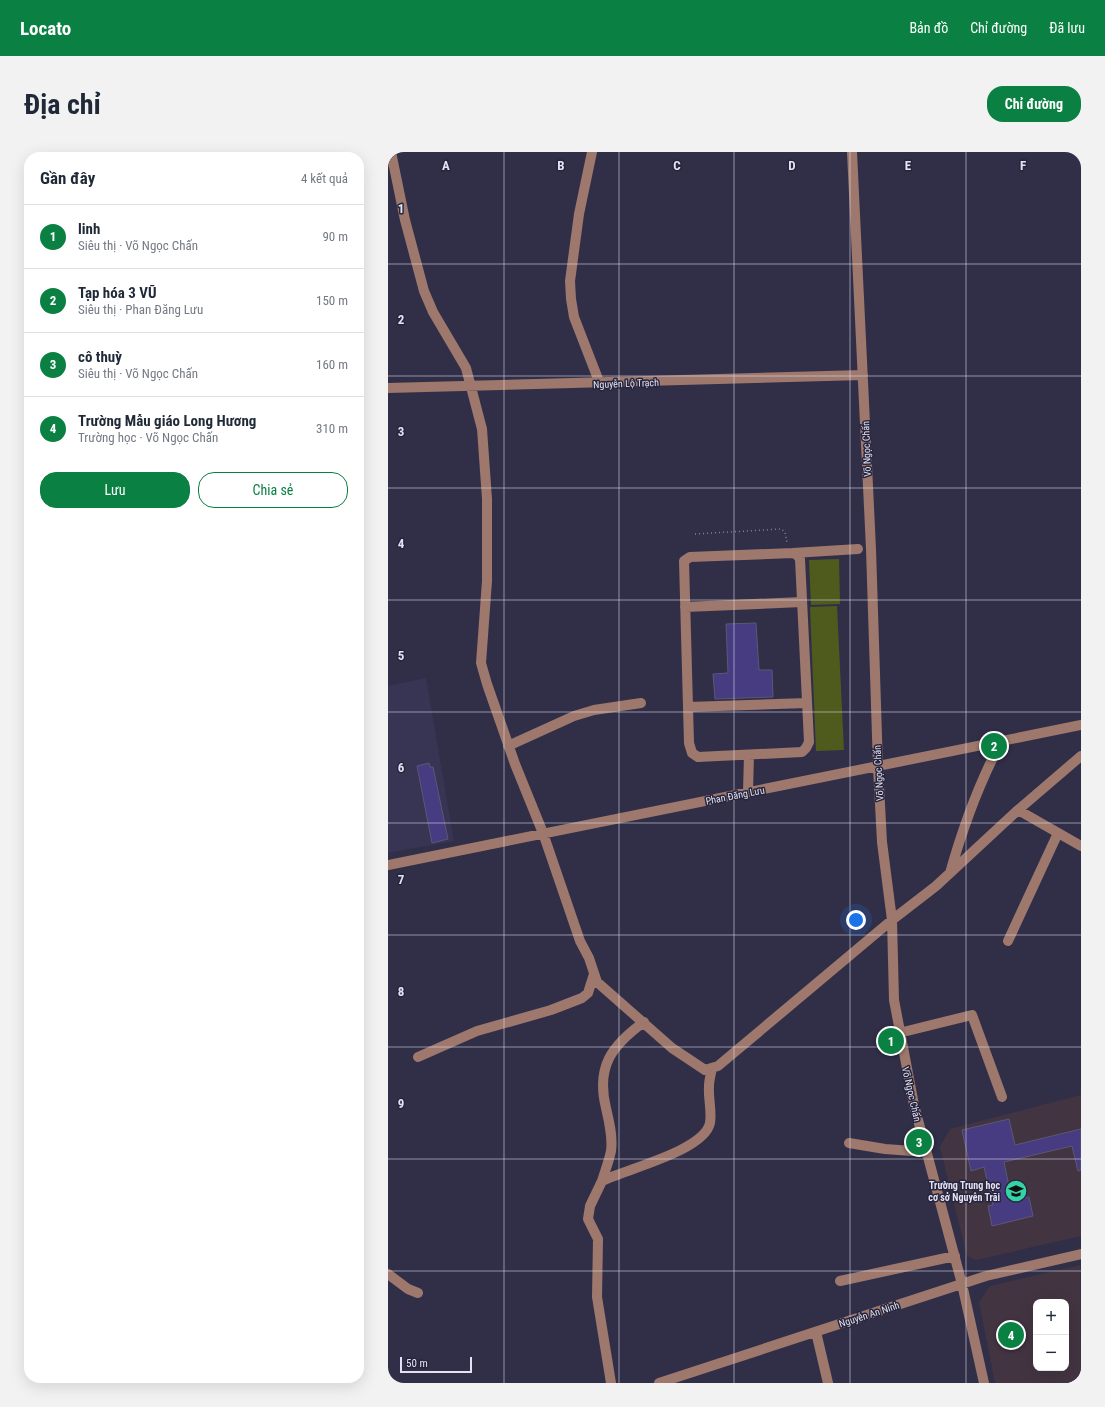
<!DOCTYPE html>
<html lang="vi">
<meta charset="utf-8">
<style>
:root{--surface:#fff;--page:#f2f2f3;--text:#1f2937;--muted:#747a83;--line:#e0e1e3;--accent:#0b8043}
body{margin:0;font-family:"Roboto Condensed",sans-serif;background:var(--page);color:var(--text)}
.controls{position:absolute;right:12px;bottom:12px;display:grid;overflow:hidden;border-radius:8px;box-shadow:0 4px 16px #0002}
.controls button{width:36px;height:36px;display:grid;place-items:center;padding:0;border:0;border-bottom:1px solid var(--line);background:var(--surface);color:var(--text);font:20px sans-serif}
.scale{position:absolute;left:12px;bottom:10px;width:72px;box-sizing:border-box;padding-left:4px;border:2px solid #e2e2f2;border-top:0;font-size:11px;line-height:14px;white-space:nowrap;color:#e2e2f2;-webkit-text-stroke:3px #27253d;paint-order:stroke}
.you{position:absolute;left:468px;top:768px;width:14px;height:14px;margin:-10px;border:3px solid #fff;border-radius:50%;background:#1a73e8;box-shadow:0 0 0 6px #1a73e833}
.badge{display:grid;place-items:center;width:26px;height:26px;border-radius:50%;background:var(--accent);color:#fff;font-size:13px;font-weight:700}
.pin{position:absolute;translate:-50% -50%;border:2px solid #fff;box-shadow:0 1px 4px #0006}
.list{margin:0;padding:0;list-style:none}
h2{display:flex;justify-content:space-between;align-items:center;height:52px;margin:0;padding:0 16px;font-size:17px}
h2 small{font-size:13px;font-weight:400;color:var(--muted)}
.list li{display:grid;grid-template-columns:26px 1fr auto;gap:12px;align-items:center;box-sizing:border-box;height:64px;padding:0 16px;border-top:1px solid var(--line)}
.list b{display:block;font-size:15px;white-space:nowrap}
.list p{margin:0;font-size:13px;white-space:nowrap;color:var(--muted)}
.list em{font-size:13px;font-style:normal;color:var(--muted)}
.actions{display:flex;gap:8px;padding:12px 16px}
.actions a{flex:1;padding:9px 0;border:1px solid var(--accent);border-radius:16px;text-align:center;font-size:14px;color:var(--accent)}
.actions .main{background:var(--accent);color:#fff}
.map{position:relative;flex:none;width:693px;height:1231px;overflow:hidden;border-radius:16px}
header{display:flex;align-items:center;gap:24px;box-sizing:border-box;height:56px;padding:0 20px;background:var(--accent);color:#fff}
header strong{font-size:19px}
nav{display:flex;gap:22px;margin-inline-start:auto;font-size:14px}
.intro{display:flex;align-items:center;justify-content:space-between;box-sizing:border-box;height:96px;padding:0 24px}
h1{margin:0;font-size:28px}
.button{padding:10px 18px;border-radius:16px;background:var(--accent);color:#fff;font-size:14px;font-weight:700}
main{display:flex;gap:24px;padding:0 24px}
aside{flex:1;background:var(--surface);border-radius:16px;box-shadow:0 4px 16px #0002}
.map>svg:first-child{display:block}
.built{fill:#383454}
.education{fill:#433442;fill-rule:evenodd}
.green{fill:#4e5b1c}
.building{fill:#473b81;stroke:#5b5874}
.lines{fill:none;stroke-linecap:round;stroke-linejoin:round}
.path{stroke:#858398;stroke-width:1.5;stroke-dasharray:1 3;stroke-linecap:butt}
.minor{stroke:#9e786c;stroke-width:10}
.grid{fill:none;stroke:#e2e2f2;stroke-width:1;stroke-opacity:0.55}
.labels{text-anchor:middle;stroke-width:3;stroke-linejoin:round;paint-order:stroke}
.street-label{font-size:10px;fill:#e2e2f2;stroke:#27253d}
.poi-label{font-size:10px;font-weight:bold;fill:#e2e2f2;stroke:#27253d;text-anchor:end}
.grid-label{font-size:13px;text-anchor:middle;font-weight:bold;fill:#e2e2f2;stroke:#27253d;stroke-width:3;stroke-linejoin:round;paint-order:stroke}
</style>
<header>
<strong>Locato</strong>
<nav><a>Bản đồ</a><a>Chỉ đường</a><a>Đã lưu</a></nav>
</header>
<div class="intro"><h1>Địa chỉ</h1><a class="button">Chỉ đường</a></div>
<main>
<aside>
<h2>Gần đây<small>4 kết quả</small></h2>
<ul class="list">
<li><span class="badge">1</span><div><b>linh</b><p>Siêu thị · Võ Ngọc Chấn</p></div><em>90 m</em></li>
<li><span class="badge">2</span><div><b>Tạp hóa 3 VŨ</b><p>Siêu thị · Phan Đăng Lưu</p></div><em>150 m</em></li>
<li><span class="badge">3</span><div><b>cô thuỳ</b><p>Siêu thị · Võ Ngọc Chấn</p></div><em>160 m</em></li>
<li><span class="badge">4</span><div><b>Trường Mẫu giáo Long Hương</b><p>Trường học · Võ Ngọc Chấn</p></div><em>310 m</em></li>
</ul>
<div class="actions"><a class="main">Lưu</a><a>Chia sẻ</a></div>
</aside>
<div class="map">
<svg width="693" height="1231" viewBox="0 0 693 1231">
<rect width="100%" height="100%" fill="#312f48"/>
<path class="built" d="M38 526 66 689 0 701V534Z"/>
<path class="education" d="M693 943V1084L588 1108 579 1104 552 995 562 977Z
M692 1113 693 1231H607L591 1150 602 1134ZM648 1150H678V1216H648Z"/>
<path class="green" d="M451 407 452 452 423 453 421 408Z
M449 454 456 598 428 599 422 455Z"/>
<path class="building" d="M368 471 371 518H384L385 545 327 547 325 522 340 521 338 472Z
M41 611 42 615H45L60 687 44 691 29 614Z
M621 967 627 993 693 977V1018L690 1019 684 994 616 1010 624 1049 641 1045 645 1064 604 1074 600 1054 605 1053 596 1015 583 1019 574 978Z"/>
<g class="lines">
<path class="path" d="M307 382 393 377 397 380 399 391"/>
<path class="minor" d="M3 0 17 68 36 139 45 160 78 216 94 277 99 347V429L93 511 99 532 127 612 155 681 192 789 201 806 209 830 284 896 317 918 330 914 504 768 548 734 630 658 693 604
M204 0 191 62 182 129 183 147 186 165 212 232
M464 0 483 397 490 615 494 690 504 768 506 848 526 953 574 1132 596 1231
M0 236 475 223
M405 401 409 403 412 407 421 590 418 596 414 600 310 605 304 601 301 591 296 409 302 405Z
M405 401 470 397
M297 455 414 450
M300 555 419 551
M120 594 186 564 206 558 253 551
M360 640 361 603
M630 658 693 694
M0 713 693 573
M562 721C575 675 591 631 613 590
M620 789 670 681
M511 881 584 863 614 945
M30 905 89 879 163 858 194 846 200 841 206 822
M461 991 497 997 538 1000
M214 1029C217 1019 221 1009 223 999 225 985 221 969 218 956 208 915 223 894 256 870
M0 1122 20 1137 30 1141
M452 1129 567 1104
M428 1180 440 1231
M223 1231 209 1145 210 1087 200 1067 202 1054 214 1029C238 1017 316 999 322 971 324 959 320 946 321 934 321 928 323 922 324 916
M271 1231 598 1124 693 1102"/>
</g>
<path class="grid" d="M116 0V1231M231 0V1231M346 0V1231M462 0V1231M578 0V1231M0 112H693M0 224H693M0 336H693M0 448H693M0 560H693M0 671H693M0 783H693M0 895H693M0 1007H693M0 1119H693"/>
<defs>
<g id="school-disc" transform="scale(1.15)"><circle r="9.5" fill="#34d4a7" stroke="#27253d"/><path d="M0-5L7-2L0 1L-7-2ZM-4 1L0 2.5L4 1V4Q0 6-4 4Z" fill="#111"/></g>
</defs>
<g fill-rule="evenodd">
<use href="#school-disc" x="628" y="1039"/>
</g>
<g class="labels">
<g class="street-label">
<text transform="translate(238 231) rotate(-2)" y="4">Nguyễn Lộ Trạch</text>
<text transform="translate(478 297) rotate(-92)" y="4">Võ Ngọc Chấn</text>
<text transform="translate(490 621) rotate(-93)" y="4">Võ Ngọc Chấn</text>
<text transform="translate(347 643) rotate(-11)" y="4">Phan Đăng Lưu</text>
<text transform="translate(524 942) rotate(77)" y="4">Võ Ngọc Chấn</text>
<text transform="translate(481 1162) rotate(-18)" y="4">Nguyễn An Ninh</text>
</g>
<g class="poi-label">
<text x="612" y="1037">Trường Trung học<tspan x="612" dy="12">cơ sở Nguyễn Trãi</tspan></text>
</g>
</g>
<g class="grid-label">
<text x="58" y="18">A</text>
<text x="173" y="18">B</text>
<text x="289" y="18">C</text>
<text x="404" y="18">D</text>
<text x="520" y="18">E</text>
<text x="635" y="18">F</text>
<text x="13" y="61">1</text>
<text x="13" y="172">2</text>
<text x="13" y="284">3</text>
<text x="13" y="396">4</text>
<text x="13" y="508">5</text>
<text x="13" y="620">6</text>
<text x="13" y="732">7</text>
<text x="13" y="844">8</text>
<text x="13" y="956">9</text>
</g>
</svg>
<div class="controls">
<button>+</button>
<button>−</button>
</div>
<div class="scale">50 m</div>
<div class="you"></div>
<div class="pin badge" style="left:503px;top:889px">1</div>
<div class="pin badge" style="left:606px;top:594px">2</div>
<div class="pin badge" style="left:531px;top:990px">3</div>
<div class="pin badge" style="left:623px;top:1183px">4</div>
</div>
</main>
